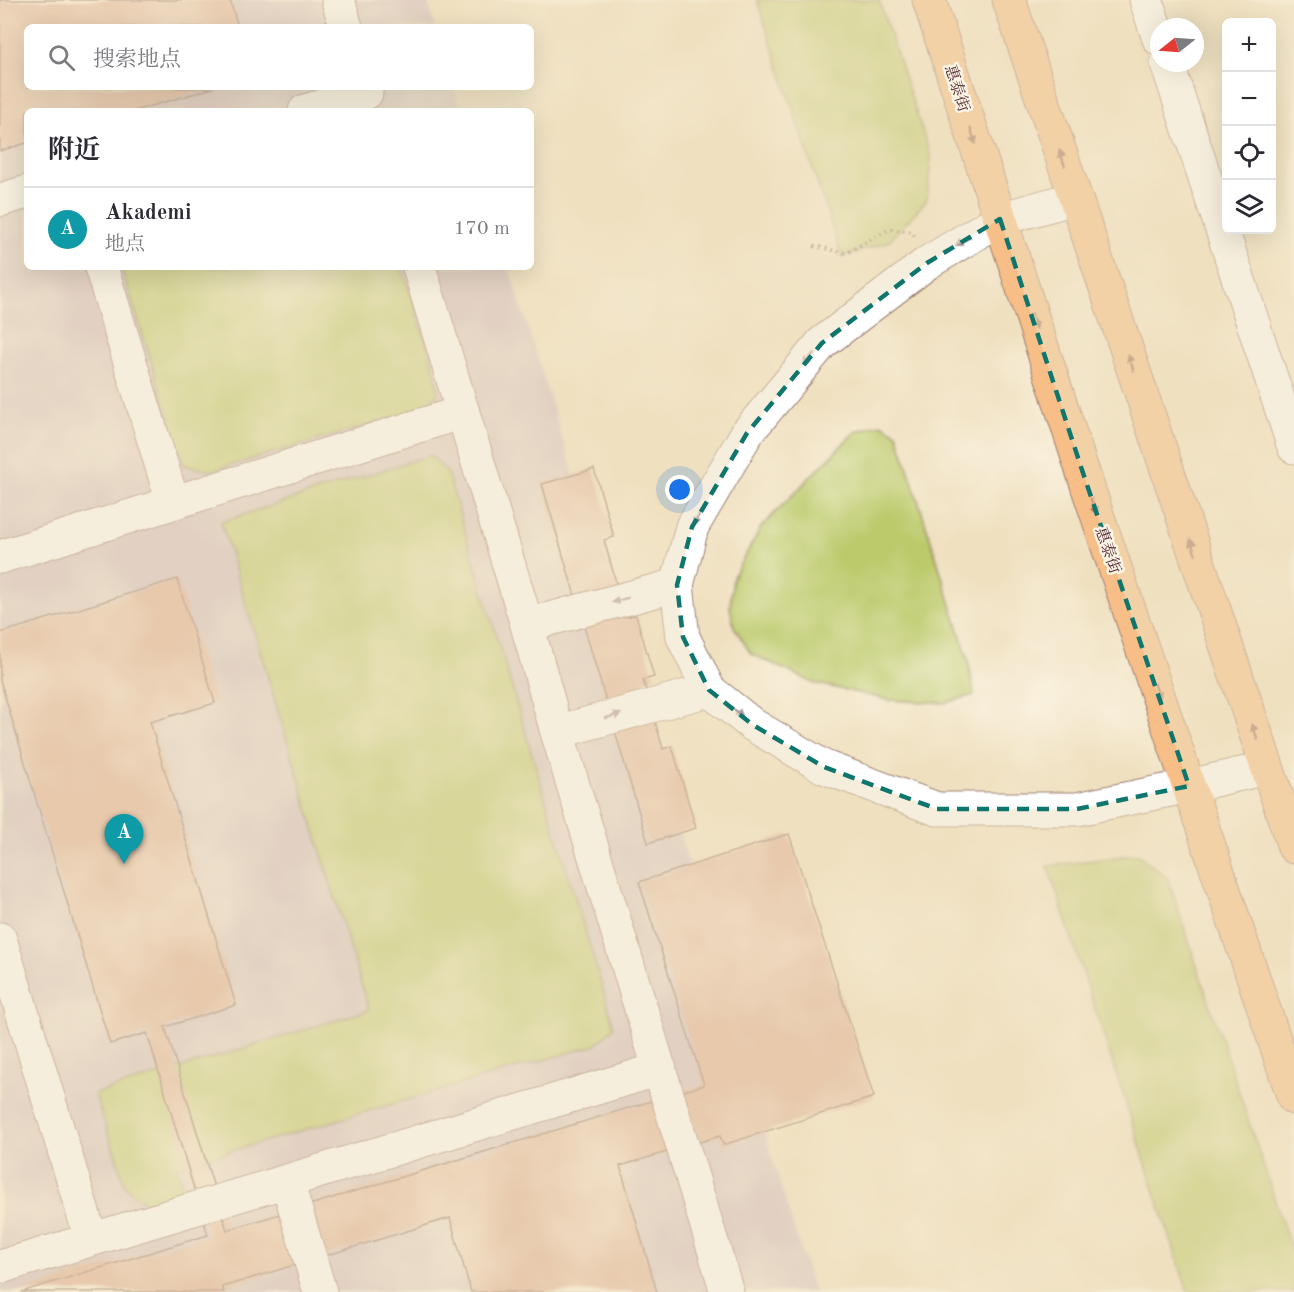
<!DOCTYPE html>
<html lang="zh">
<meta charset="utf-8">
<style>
:root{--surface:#fff;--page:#f7f7f7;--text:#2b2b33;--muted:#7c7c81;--line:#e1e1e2;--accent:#b5179e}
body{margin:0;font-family:"Old Standard TT","Noto Serif SC",serif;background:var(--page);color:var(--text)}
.controls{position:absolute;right:18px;top:18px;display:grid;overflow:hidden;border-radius:9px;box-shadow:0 6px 24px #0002}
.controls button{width:54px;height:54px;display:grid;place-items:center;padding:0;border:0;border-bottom:2px solid var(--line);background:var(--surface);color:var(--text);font:30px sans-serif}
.compass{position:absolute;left:1150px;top:18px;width:54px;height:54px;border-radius:50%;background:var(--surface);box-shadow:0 6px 24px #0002;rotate:253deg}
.you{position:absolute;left:680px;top:490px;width:21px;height:21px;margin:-15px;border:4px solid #fff;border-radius:50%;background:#1a73e8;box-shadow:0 0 0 9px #1a73e833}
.badge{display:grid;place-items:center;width:39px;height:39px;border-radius:50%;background:var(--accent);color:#fff;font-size:20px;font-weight:700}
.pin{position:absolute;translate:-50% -50px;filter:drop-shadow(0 2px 3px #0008)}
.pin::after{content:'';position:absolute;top:32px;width:21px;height:18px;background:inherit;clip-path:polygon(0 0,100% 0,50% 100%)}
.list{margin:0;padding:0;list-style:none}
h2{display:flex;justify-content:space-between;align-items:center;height:78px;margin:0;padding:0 24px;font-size:26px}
h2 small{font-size:20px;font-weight:400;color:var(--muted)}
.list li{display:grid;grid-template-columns:39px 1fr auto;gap:18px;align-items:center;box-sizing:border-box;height:84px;padding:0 24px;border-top:2px solid var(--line)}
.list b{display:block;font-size:22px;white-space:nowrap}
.list p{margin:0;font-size:20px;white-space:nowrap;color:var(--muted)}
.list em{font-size:20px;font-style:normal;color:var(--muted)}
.icon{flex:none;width:33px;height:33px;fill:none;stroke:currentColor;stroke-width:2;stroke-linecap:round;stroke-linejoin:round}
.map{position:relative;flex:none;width:1294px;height:1292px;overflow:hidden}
.search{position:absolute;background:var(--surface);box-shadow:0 6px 24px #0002;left:24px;top:24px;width:510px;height:66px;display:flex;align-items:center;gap:15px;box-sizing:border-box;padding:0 21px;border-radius:9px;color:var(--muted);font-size:22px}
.panel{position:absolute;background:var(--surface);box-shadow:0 6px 24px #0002;left:24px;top:108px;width:510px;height:162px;border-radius:9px}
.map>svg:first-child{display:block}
.industrial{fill:#d2bec5}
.green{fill:#bcca6c;stroke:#83744c;stroke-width:1.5}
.building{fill:#dfad96}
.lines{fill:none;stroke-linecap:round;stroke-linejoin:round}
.minor-casing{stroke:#9c8075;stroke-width:35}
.major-casing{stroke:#9c8075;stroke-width:35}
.path{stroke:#9c8075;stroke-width:4;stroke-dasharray:1.5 4.5;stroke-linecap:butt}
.minor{stroke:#fff;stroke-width:33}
.major{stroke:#f7be88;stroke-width:33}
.oneway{fill:#a06e5a}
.oneway2{fill:#ae9aa0}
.marked{fill:none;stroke:#0f766e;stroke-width:4.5;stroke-dasharray:12 8;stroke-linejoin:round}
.labels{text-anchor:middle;stroke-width:5;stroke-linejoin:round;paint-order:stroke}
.street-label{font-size:16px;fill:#4a1f2b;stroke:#fcf5e5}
</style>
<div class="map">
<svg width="1294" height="1292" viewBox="0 0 1294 1292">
<rect width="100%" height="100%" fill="#fcf5e5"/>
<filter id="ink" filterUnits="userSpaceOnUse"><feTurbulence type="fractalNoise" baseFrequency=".0167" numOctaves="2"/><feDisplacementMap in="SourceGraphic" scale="12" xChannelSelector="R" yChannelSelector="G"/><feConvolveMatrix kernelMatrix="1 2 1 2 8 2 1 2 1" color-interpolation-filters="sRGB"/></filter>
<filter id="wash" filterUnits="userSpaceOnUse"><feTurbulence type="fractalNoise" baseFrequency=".008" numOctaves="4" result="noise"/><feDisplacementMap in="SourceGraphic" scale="24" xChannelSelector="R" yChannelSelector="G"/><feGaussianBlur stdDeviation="1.35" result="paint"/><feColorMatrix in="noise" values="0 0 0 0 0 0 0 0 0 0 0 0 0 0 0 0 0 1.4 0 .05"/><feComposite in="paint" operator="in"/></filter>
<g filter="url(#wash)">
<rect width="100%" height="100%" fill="#efe0bf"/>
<path class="industrial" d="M0 0H427L435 27H27V87H453L461 111H27V267H509L630 655 764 1132 814 1292H0Z"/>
<path class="green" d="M757 0H879L931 157 927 200 888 242 842 257Z
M121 267H402L434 367 438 393 421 410 211 471 184 465Z
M881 424 897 433 968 659 974 695 945 703 889 700 814 683 751 654 734 627 730 607 733 577 762 526 855 432Z
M430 455 447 472 614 1027 596 1045 176 1167 185 1192 147 1205 126 1187 95 1094 369 1010 221 522Z
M1138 854 1168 879 1294 1258V1292H1188L1048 866Z"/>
<g id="blocks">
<path class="building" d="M0 0H230L238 27H27V87L213 88 134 111H27V143L0 151Z
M594 469 614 537 604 540 626 617 636 615 654 677 643 680 663 749 672 746 696 828 648 843 542 484Z
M177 579 215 703 150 722 236 1005 165 1027 227 1230 704 1085 639 882 789 834 874 1097 723 1145 720 1136 620 1166 657 1292H471L450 1218 222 1287 224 1292H21L208 1235 147 1033 110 1044 0 680V633Z"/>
</g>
</g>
<g filter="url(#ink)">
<use href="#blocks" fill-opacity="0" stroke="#9c8075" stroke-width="1.5"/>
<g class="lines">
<g class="minor-casing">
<path id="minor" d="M338 0 346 27
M1146 0 1159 39
M1167 63 1294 447
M305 111 366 93
M1075 198 1000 219 927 263 822 343 747 433 692 527 677 585 683 637 709 690 753 725 824 767 937 809H1077L1189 786 1267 768
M0 200 27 192
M101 267 173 503
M419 267 527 625 557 732 727 1292
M0 557 463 412
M527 625 677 585
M557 732 709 690
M0 939 91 1239
M287 1181 320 1292
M0 1267 660 1069"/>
</g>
<g class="major-casing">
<path id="major" d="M929 0 1082 470 1294 1098
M1009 0 1294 847"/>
</g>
<path class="path" d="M814 246 846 253 890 229 912 232 914 236"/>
<use href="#minor" class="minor"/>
<use href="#major" class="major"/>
</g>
<defs><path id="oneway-solid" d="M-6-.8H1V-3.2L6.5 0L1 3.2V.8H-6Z" transform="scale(1.5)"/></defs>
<g class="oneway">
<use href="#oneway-solid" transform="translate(973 136) rotate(72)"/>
<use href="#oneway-solid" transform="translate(1062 158) rotate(-109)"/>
<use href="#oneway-solid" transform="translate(1034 321) rotate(72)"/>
<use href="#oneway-solid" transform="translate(1131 363) rotate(-109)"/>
<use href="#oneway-solid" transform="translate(1094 506) rotate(71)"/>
<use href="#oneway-solid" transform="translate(1193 547) rotate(-109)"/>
<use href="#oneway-solid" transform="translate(1157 691) rotate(71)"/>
<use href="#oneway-solid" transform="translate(1255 732) rotate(-109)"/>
</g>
<g class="oneway2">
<use href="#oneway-solid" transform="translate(963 241) rotate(149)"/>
<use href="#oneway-solid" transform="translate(809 359) rotate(130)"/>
<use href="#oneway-solid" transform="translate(697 518) rotate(120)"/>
<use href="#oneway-solid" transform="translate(620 600) rotate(165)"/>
<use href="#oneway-solid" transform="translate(736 711) rotate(38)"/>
<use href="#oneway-solid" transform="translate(613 716) rotate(-16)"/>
</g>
</g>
<path d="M0 0H1294V1292H0ZM1000 219 1082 470 1189 786 1077 809H937L824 767 753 725 709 690 683 637 677 585 692 527 747 433 822 343 927 263Z" fill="#efe0bf" fill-opacity=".55" fill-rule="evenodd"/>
<path class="marked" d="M1000 219 1082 470 1189 786 1077 809H937L824 767 753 725 709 690 683 637 677 585 692 527 747 433 822 343 927 263Z"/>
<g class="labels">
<g class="street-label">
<text transform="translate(958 88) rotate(72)" y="6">惠泰街</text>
<text transform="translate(1109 550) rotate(71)" y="6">惠泰街</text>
</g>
</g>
</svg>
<div class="controls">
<button>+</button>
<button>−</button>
<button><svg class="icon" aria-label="locate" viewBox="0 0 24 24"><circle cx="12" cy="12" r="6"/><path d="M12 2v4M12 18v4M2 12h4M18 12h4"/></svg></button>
<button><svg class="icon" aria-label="layers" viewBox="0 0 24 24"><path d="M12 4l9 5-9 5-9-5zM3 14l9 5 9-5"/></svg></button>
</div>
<svg class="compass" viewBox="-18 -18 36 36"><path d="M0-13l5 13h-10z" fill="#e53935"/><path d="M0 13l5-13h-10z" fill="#7c7c81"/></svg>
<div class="you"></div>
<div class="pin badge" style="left:124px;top:864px;background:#0f9aa8">A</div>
<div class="search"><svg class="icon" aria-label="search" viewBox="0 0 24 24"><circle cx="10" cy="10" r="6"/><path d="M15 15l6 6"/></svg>搜索地点</div>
<section class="panel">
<h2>附近<small></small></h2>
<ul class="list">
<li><span class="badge" style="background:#0f9aa8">A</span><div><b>Akademi</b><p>地点</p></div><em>170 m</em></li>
</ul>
</section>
</div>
